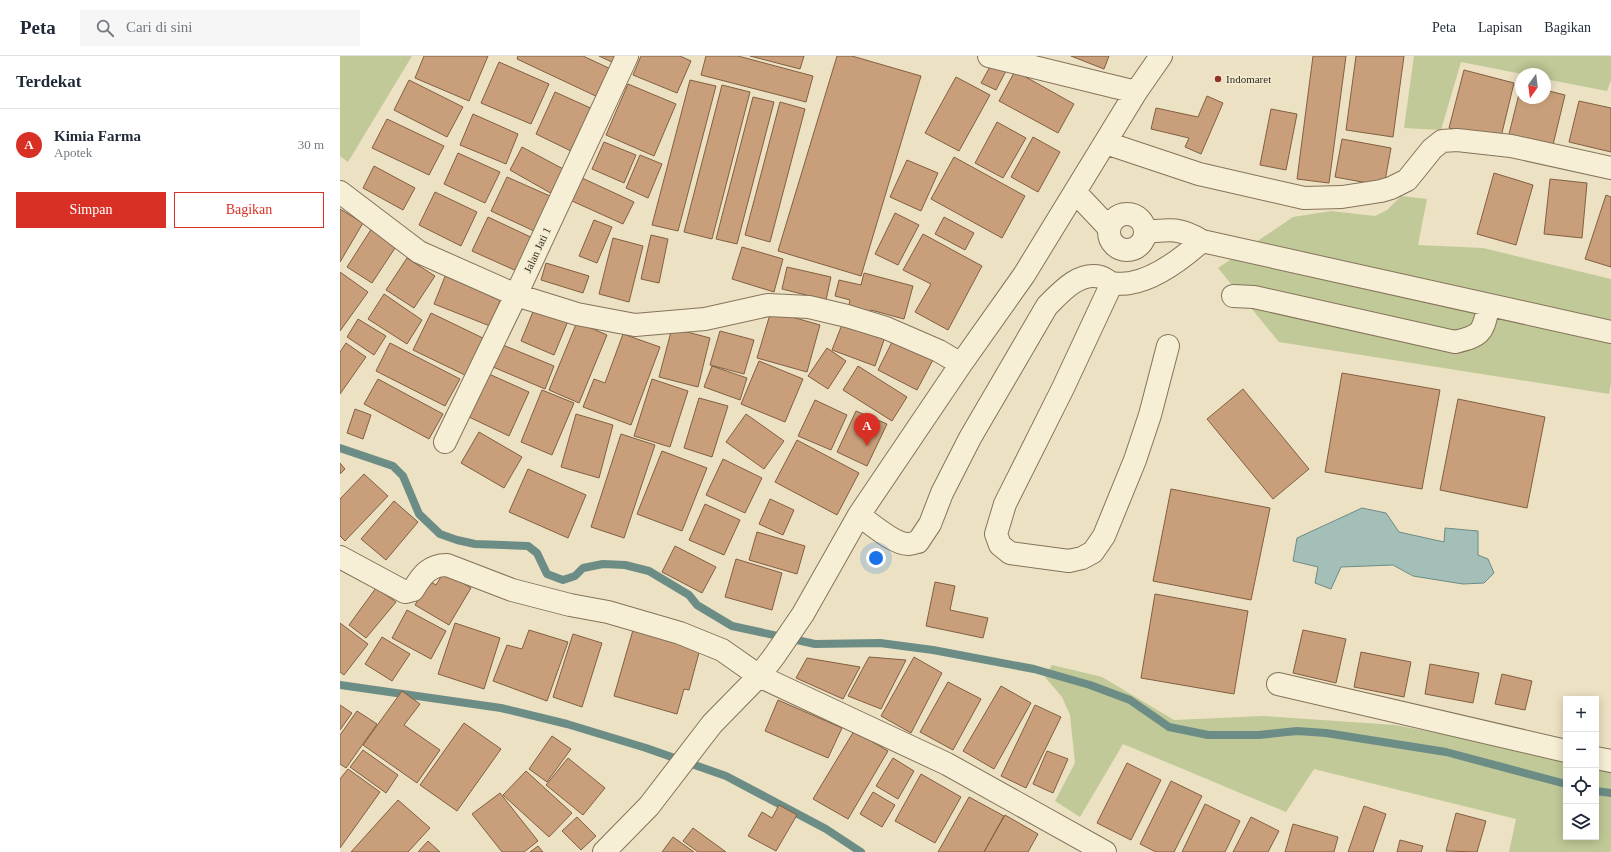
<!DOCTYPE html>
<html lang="id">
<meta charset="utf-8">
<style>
:root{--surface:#fff;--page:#f6f6f7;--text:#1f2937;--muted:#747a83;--line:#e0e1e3;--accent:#d93025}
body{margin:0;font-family:Georgia,serif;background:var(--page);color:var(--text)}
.controls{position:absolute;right:12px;bottom:12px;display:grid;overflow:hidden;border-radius:0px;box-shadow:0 2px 10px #0003}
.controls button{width:36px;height:36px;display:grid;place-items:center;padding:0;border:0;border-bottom:1px solid var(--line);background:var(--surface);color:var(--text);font:20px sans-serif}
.compass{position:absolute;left:1175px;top:12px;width:36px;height:36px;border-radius:50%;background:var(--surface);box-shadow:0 2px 10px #0003;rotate:194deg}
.you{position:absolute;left:536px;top:502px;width:14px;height:14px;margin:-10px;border:3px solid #fff;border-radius:50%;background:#1a73e8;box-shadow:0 0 0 6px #1a73e833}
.badge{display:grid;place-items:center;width:26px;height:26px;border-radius:50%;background:var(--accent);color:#fff;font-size:13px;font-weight:700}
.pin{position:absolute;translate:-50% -33px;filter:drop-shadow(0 1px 2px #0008)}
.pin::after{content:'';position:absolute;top:21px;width:14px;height:12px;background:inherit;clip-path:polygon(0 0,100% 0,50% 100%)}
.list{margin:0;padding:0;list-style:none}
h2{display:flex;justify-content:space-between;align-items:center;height:52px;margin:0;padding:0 16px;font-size:17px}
h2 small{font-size:13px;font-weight:400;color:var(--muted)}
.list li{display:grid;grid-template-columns:26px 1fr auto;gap:12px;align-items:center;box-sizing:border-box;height:72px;padding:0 16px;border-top:1px solid var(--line)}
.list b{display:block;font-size:15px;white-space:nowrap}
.list p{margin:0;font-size:13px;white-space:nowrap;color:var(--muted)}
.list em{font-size:13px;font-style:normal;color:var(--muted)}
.actions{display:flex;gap:8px;padding:12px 16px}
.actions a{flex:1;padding:9px 0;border:1px solid var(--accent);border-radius:0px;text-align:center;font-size:14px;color:var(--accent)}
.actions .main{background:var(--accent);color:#fff}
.icon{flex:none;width:22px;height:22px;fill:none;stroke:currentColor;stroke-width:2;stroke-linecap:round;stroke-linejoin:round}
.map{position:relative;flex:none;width:1271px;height:796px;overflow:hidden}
header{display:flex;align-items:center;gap:24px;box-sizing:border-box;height:56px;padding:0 20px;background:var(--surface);border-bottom:1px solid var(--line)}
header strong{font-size:19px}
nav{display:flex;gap:22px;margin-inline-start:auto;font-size:14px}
.search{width:280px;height:36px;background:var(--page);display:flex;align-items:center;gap:10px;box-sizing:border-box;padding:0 14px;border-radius:0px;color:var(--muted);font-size:15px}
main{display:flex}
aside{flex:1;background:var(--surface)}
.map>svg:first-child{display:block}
.green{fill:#c0c997}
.water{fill:#a4beb8;stroke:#6c8c86}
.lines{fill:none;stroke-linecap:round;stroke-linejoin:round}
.stream{stroke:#6c8c86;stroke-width:8}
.building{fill:#c89f7a;stroke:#825f41}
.minor-casing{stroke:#84735a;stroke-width:24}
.minor{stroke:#f7efd5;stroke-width:22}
.poi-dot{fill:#90322d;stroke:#f3ebd1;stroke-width:1.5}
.labels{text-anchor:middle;stroke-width:3;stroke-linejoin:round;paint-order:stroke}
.poi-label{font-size:11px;fill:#352a1e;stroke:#f3ebd1;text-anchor:start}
.street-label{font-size:11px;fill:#352a1e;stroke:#f3ebd1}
</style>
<header>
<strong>Peta</strong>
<div class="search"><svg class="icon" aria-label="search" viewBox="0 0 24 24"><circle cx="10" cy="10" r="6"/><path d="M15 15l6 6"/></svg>Cari di sini</div>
<nav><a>Peta</a><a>Lapisan</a><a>Bagikan</a></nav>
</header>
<main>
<aside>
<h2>Terdekat<small></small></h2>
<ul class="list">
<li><span class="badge">A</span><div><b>Kimia Farma</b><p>Apotek</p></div><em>30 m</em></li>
</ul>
<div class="actions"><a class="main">Simpan</a><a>Bagikan</a></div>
</aside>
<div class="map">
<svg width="1271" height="796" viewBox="0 0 1271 796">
<rect width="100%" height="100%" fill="#ece1c2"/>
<path class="green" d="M0 0H72L8 106 0 100Z
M1074 0H1271V24L1267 35 1205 23V18H1182L1121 6 1101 74 1064 72Z
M1061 140 1087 143 1078 189 1143 192 1271 223V327L1269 338 939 286 878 212 953 161 991 155 1035 160 1047 154Z
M712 609 762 621 834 664 923 660 1055 669 1226 701V781H1256V705L1271 707V794L1270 796H1169L1176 763 974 713 946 756 783 688 740 761 715 745 735 707 730 659 722 641 705 621Z"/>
<path class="water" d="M1022 452 1046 457 1059 476 1104 486 1105 472 1138 475V499L1148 503 1154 517 1144 527 1123 528 1073 520 1053 509 1001 511 991 533 975 527 978 511 953 505 957 482Z"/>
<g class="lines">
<path class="stream" d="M0 392 53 410 63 420 79 458 100 478 117 484 135 488 188 490 197 497 207 518 223 524 235 520 243 512 263 508 285 509 309 515 349 539 357 549 392 570 475 588 540 587 593 594 694 613 750 629 790 644 829 671 868 679H919L957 675 986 677 1106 696 1226 728
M0 629 161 652 227 668 306 692 386 720 486 773 521 796
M1256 735 1271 737"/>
</g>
<path class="building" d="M84 0H148L129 45 75 22Z
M178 0H243L275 15 262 43 177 3Z
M259 0H277L274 7Z
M301 0H340L351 5 337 37 293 19Z
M366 0H398L473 20 466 46 361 19Z
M410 0H464L460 13Z
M497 0H512L581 20 521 220 438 195Z
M731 0H769L764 13Z
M973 0H1006L989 127 957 123Z
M1016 0H1064L1053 81 1006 74Z
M159 6 209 28 191 68 141 47Z
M652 7 666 15 656 34 641 27Z
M1124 14 1174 27 1160 85 1109 72Z
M675 15 734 48 718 77 659 45Z
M616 21 650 39 619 95 585 77Z
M69 24 123 51 107 81 54 54Z
M350 24 376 30 338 175 312 169Z
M288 28 336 48 314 100 266 79Z
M382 29 410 36 372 183 344 176Z
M1181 30V42H1205V34L1225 39 1212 93 1168 82Z
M215 36 255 54 235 97 196 78Z
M867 40 883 47 861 98 845 91 849 82 811 73 816 52 858 61Z
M413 41 434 46 397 188 376 183Z
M1239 45 1271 52V96L1229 86Z
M440 46 465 53 430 186 405 179Z
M931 53 957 58 946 114 920 109Z
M133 58 178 78 166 108 120 89Z
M47 63 104 90 89 119 32 92Z
M657 66 686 82 663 122 635 107Z
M693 81 720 96 698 136 671 121Z
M1002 83 1051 92 1044 130 995 121Z
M264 86 296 99 284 127 252 113Z
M182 91 227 115 214 139 170 114Z
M118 97 160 116 145 147 104 128Z
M300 99 322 108 308 142 286 132Z
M614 101 685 140 662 182 591 143Z
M567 104 598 117 581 155 550 141Z
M34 110 75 132 63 154 23 132Z
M1154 117 1193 129 1176 189 1137 178Z
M167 121 210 140 194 175 151 155Z
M242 122 294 146 283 168 232 145Z
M1210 123 1247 127 1242 182 1204 178Z
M95 136 137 156 121 190 79 169Z
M1266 139 1271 141V211L1245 203Z
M0 153 23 167 0 206Z
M555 157 579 169 558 209 535 198Z
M148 161 197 184 181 217 132 195Z
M604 161 634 177 625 194 595 178Z
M254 164 272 171 257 207 239 200Z
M32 172 57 189 32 227 7 211Z
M583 178 642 210 608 274 575 256 591 228 563 214Z
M311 179 328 183 319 227 301 223Z
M273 182 303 190 289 246 259 238Z
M402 191 443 203 434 236 392 223Z
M67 202 95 220 74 252 46 234Z
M206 207 249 220 243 237 201 224Z
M447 211 491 221 486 244 442 233Z
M108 213 164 235 150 270 94 248Z
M0 216 28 236 0 275Z
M524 217 573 230 564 263 531 254 530 259 508 253 510 244 495 240 499 224 521 229Z
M44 238 82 264 67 288 28 263Z
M195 251 228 265 214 299 181 285Z
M431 255 480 269 467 316 417 302Z
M91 257 147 284 129 321 73 294Z
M18 263 46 280 34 299 7 281Z
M237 266 267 279 239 347 209 334Z
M503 266 545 281 535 310 492 294Z
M332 272 370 282 358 331 319 321Z
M380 275 414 284 404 318 370 309Z
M283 278 320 291 291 369 243 351 254 323 265 327Z
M555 280 595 300 577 334 538 314Z
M6 287 26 301 0 338V296Z
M50 287 120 323 105 350 36 315Z
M163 289 214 310 205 333 153 311Z
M487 292 506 305 488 333 468 320Z
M419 305 463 323 445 366 401 348Z
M372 310 407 322 400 344 364 331Z
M518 310 567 341 552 365 503 334Z
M1002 317 1100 334 1082 433 985 416Z
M149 318 189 336 169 380 129 361Z
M38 323 103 358 89 383 24 348Z
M312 323 348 335 330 391 294 380Z
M903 333 969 413 933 443 867 363Z
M202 334 234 347 212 399 181 386Z
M359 342 388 350 372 401 344 392Z
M1118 343 1205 361 1187 452 1100 434Z
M475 344 507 359 491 394 458 380Z
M15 353 31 359 23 383 7 377Z
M516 355 547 368 527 410 497 396Z
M236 358 273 369 259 422 221 411Z
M406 358 444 385 424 413 386 386Z
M139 376 182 401 164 432 121 407Z
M281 378 315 389 284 482 251 471Z
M457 384 519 417 497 459 435 426Z
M322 395 367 412 342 475 297 458Z
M383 403 422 422 405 457 366 439Z
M0 407 5 413 0 418Z
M188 413 246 439 228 482 169 456Z
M24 418 48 440 5 485 0 480V443Z
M831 433 930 452 911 544 813 525Z
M430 443 454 454 443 479 419 468Z
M54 445 78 466 46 504 21 483Z
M365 448 400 464 384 499 349 484Z
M417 476 465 490 457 518 409 504Z
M335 490 376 511 362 537 322 516Z
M396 503 442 517 432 554 385 541Z
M104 516 131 532 109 569 75 549 89 525 96 529Z
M595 526 615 530 610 554 648 562 643 582 586 570Z
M36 532 56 546 26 582 9 569Z
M815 538 908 555 894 638 801 622Z
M67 554 106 575 91 603 52 582Z
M0 567 28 588 4 619 0 616Z
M115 567 160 582 144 633 98 618Z
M189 574 228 586 207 645 153 625 167 589 182 593Z
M293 574 360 593 349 634 344 633 337 658 274 640Z
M963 574 1006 583 996 627 953 617Z
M233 578 262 587 242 651 213 641Z
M42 581 70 598 52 625 25 608Z
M1021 596 1071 606 1064 641 1014 631Z
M529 601 566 604 541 653 508 640Z
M574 601 602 617 571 677 541 660Z
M467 602 520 611 503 643 456 622Z
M1090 608 1139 617 1133 647 1085 638Z
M1162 618 1192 625 1185 654 1155 648Z
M608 626 641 643 613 694 580 676Z
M661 630 691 647 654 713 623 695Z
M62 635 80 648 64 669 100 694 77 727 23 689Z
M438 644 502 672 488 702 425 675Z
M0 649 12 657 0 674Z
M695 649 721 661 686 732 661 720Z
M17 655 37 668 6 712 0 708V679Z
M124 667 161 693 117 755 80 729Z
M514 675 548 695 508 763 473 743Z
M212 680 231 693 207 726 189 713Z
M23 694 58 719 46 737 10 711Z
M707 695 728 703 713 737 693 728Z
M228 702 265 732 243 759 206 729Z
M553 702 574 715 558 743 536 730Z
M787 707 821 724 791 784 757 767Z
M8 713 40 736 0 792V723Z
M186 715 232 757 209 781 163 739Z
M581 718 621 741 595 787 555 765Z
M831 725 862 740 834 796H816L800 788Z
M533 736 555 749 542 771 520 758Z
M160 737 198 785 184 796H162L132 758Z
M629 741 664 760 644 796H598Z
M58 744 90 772 68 796H11Z
M865 748 900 765 885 796H842Z
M439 749 457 759 436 795 408 780 422 756 432 762Z
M1024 750 1046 758 1033 796H1008Z
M1116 757 1146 765 1137 796 1106 795Z
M665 759 698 778 688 796H644Z
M237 761 256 780 241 794 222 775Z
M911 761 939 775 928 796H893Z
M953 768 998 781 994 796H945Z
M353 772 386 796H358L343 785Z
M333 781 354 796H322Z
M1060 784 1083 790 1081 796H1057Z
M88 785 100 796H78Z
M198 790 203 796H190Z"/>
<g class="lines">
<g class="minor-casing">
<path id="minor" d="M649 0 796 36
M766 87 859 118 964 142 1002 141 1041 135 1051 132 1067 124 1092 93 1102 85 1117 84 1171 90 1271 112
M0 136 79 196 176 239 237 258 295 269 365 263 428 249 469 251 507 260 546 272 599 295 621 308
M735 136 769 172
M769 176a18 18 0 1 1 36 0a18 18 0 1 1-36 0Z
M806 176C830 173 841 172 862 185
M772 227 723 332 665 448 656 478 660 489 670 497 729 505 742 502 753 496 764 480 795 404 810 359 828 290
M893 240 914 241 1115 286C1144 279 1142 276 1149 249
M105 386 176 239 287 0
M519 459C530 467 555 489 569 488 572 488 576 486 578 486L590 468 602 437 630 382 707 250C721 236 739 215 761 221 765 222 768 226 772 227 777 228 786 228 790 227 815 223 844 201 862 185L1271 276
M0 501 65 536 73 534C82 519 89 509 107 509L172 534 230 549 268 556 340 577 382 594 419 620 607 708 765 796
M938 628 1226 695
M1256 702 1271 705
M264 796 309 750 372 668 419 620 435 599 463 558 519 459 621 308 684 219 796 36 821 0"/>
</g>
<use href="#minor" class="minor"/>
</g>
<circle class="poi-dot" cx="878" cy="23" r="4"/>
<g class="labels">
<g class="poi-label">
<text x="886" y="27">Indomaret</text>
</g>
<g class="street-label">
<text transform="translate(197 194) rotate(-65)" y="4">Jalan Jati 1</text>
</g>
</g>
</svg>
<div class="controls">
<button>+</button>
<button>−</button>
<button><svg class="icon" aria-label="locate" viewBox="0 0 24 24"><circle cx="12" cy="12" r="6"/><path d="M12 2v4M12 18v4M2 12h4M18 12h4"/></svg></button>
<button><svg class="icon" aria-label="layers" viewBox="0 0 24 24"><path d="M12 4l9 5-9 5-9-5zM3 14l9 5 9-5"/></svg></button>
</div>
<svg class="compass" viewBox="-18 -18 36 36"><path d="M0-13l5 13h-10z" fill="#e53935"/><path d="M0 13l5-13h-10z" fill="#747a83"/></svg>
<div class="you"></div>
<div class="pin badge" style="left:527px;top:390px">A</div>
</div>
</main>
